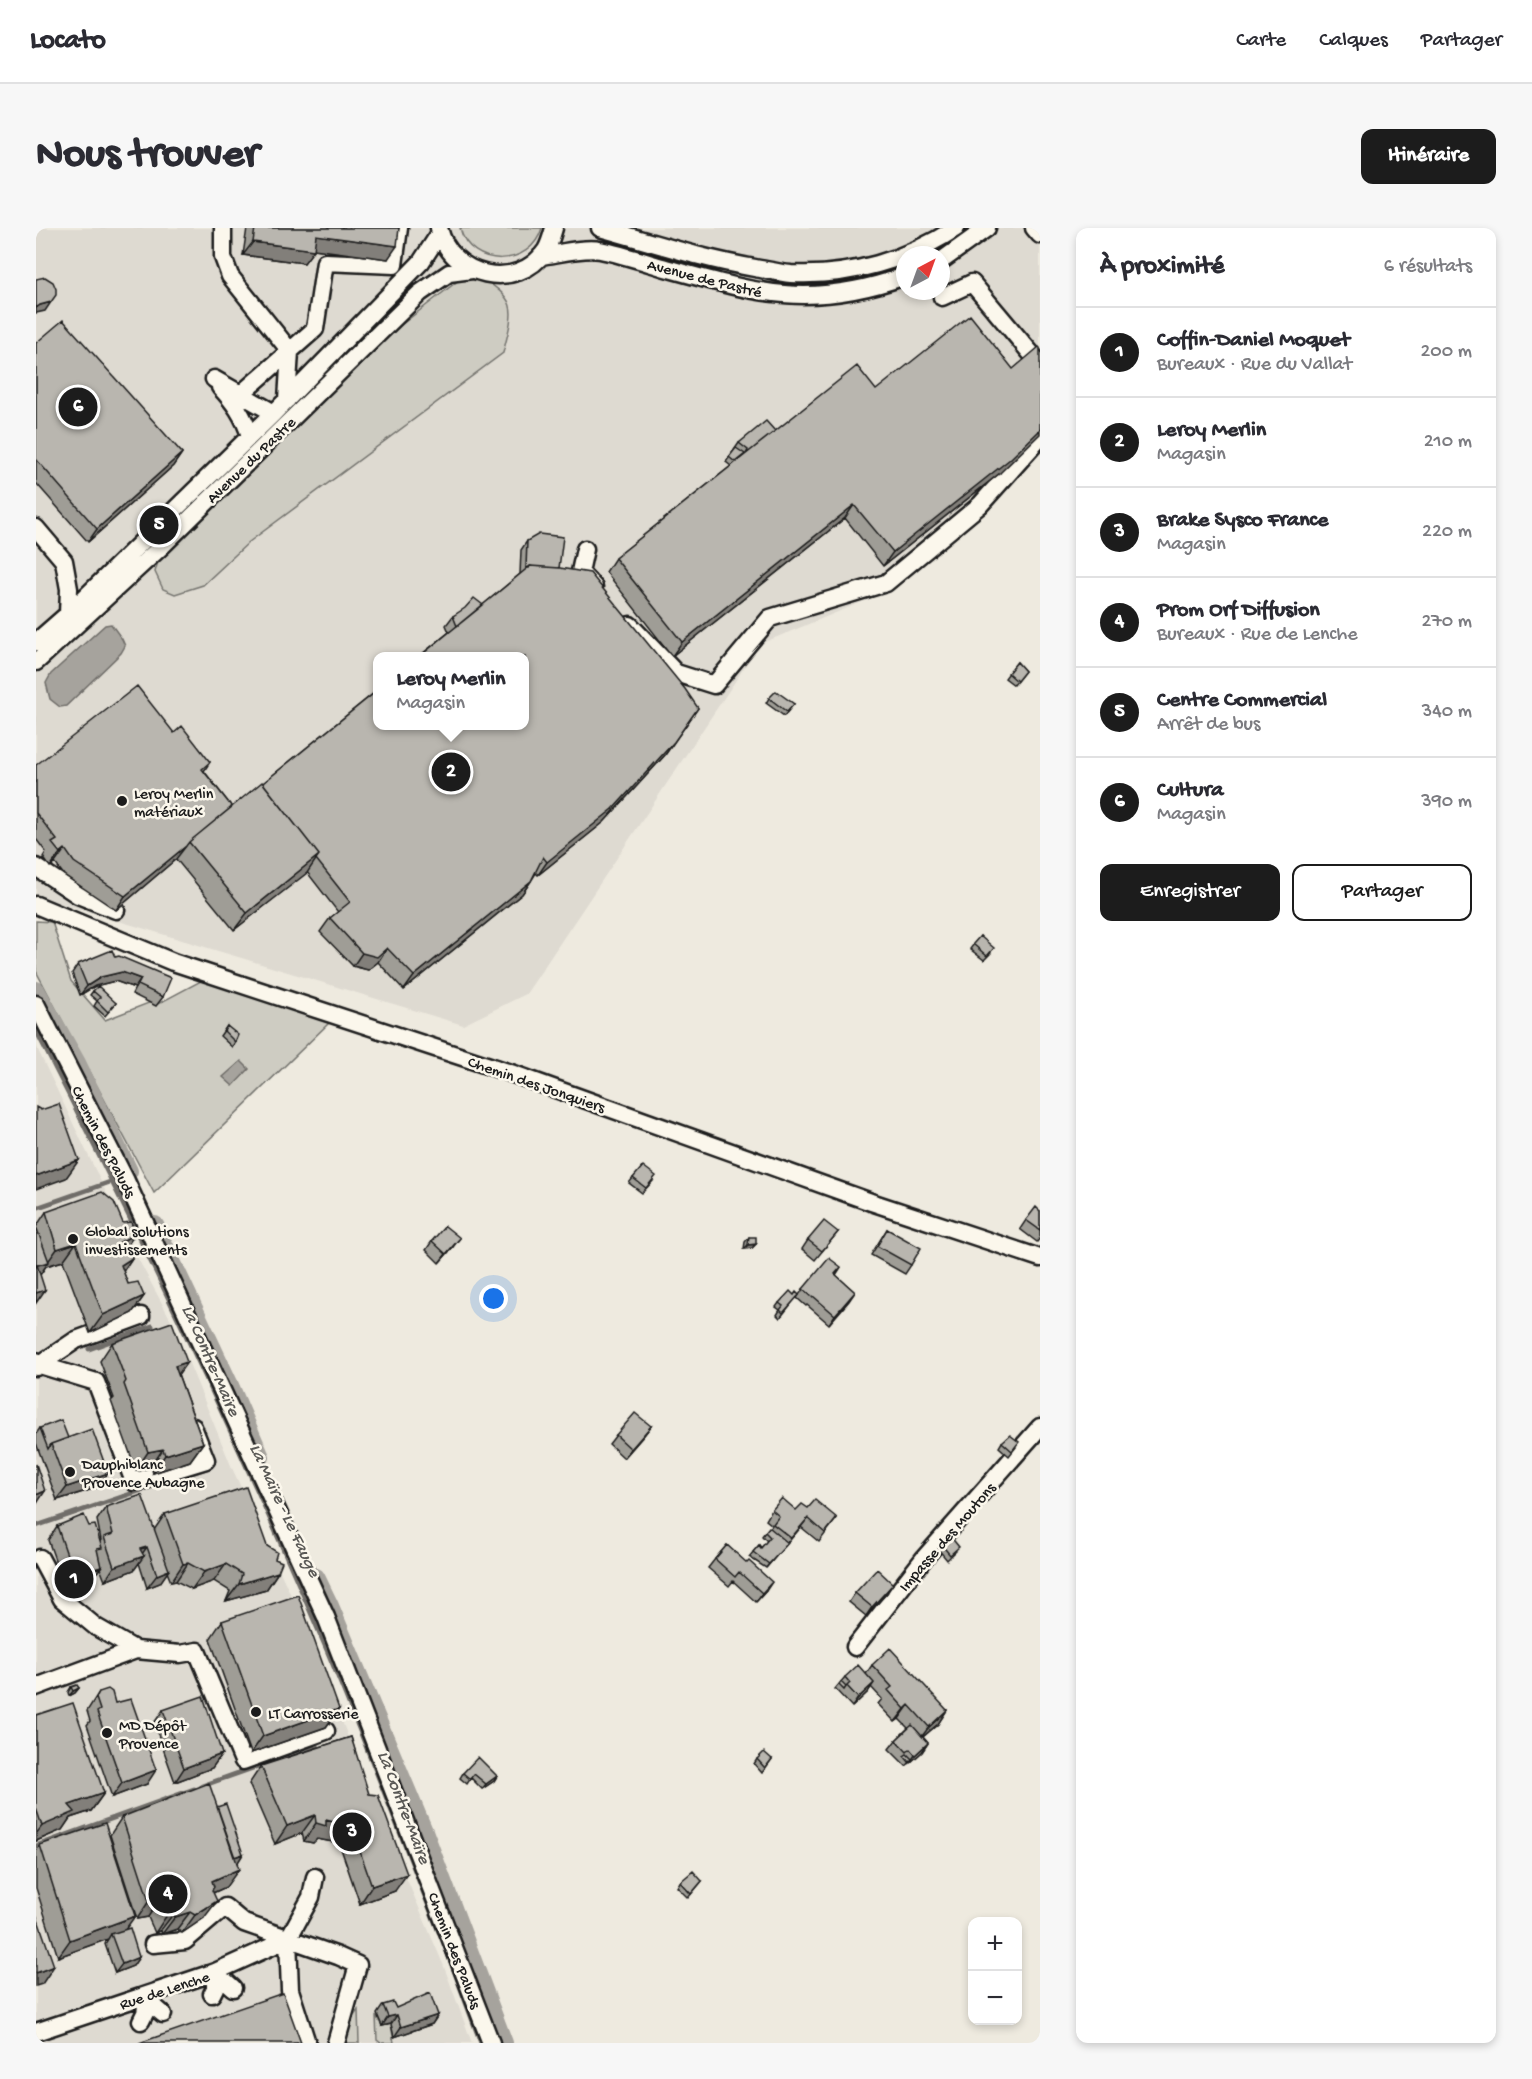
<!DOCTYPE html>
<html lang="fr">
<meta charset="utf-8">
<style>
:root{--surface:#fff;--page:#f7f7f7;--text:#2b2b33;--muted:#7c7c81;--line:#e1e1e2;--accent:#1c1c1c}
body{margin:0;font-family:"Gochi Hand",sans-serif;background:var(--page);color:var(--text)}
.controls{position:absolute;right:18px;bottom:18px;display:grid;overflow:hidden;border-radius:12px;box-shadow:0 3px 9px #0003}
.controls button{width:54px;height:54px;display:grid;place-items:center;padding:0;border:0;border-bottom:2px solid var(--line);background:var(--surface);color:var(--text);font:30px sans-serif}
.compass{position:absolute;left:860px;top:18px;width:54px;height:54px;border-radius:50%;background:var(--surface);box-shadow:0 3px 9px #0003;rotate:41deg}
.you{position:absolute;left:458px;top:1071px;width:21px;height:21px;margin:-15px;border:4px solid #fff;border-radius:50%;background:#1a73e8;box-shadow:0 0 0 9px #1a73e833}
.badge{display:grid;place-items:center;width:39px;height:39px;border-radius:50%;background:var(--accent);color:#fff;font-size:20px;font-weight:700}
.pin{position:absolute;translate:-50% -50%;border:3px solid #fff;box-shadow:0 2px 6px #0006}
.popup{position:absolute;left:337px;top:424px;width:156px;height:78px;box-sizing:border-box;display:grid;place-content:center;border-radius:12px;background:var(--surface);filter:drop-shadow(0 2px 4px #0005);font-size:20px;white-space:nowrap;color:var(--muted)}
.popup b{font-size:22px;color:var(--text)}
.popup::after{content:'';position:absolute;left:50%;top:100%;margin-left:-12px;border:12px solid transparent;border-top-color:var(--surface)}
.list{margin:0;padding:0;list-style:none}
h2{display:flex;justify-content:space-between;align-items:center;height:78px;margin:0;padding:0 24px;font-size:26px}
h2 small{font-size:20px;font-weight:400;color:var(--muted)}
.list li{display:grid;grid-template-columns:39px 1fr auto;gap:18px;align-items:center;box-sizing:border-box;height:90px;padding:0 24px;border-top:2px solid var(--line)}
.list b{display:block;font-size:22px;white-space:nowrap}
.list p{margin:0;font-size:20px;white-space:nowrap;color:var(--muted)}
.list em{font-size:20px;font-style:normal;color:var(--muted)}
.actions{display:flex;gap:12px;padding:18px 24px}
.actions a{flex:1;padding:14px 0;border:2px solid var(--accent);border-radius:12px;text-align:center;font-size:21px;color:var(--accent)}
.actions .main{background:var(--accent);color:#fff}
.map{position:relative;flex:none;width:1004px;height:1815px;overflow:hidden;border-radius:12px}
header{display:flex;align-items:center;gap:36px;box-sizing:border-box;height:84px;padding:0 30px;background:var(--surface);border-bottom:2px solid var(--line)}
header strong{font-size:28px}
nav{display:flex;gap:33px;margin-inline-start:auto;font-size:21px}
.intro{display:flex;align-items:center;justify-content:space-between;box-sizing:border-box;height:144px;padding:0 36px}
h1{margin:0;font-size:42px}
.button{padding:15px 27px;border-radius:12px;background:var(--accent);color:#fff;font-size:21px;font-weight:700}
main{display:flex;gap:36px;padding:0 36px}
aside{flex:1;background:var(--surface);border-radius:12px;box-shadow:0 3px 9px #0003}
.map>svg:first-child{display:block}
.built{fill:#dedad1;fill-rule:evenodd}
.green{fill:#ceccc2;stroke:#75746f;stroke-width:1.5}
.water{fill:#a6a39d;stroke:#6f6d69;stroke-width:1.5}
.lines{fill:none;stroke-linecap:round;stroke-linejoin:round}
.stream{stroke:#6f6d69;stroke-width:5}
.canal{stroke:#a6a39d;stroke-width:18}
.minor-casing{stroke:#1c1c1c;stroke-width:21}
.minor{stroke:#fbf7ec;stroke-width:16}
.wall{fill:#9f9d96;stroke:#1c1c1c;stroke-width:1.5}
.shaded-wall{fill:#827f7a;stroke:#1c1c1c;stroke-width:1.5}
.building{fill:#b9b6af;stroke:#1c1c1c;stroke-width:1.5}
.poi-dot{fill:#1c1c1c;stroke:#fbf7ec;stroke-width:2}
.labels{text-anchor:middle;stroke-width:5;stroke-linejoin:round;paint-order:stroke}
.street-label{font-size:16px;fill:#1c1c1c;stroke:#fbf7ec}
.poi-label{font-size:16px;fill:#1c1c1c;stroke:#fbf7ec;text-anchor:start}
.water-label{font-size:18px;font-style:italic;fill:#5a5956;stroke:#fbf7ec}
</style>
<header>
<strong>Locato</strong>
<nav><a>Carte</a><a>Calques</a><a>Partager</a></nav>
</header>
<div class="intro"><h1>Nous trouver</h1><a class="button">Itinéraire</a></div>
<main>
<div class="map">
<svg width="1004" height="1815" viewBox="0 0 1004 1815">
<rect width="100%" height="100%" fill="#eeeadf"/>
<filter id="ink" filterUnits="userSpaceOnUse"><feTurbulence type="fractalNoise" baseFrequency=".0167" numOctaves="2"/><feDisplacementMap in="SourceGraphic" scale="12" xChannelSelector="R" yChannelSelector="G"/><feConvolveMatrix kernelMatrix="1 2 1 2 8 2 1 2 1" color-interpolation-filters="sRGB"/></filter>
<g filter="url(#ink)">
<path class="built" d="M0 0H1004V219L950 283 855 362 724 416 490 766 427 797 0 668ZM869 27H905V63H869ZM342 428H488V498H342Z
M0 818 100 1027 136 1094 196 1240 266 1391 334 1565 407 1736 436 1815H0Z"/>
<path class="green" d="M424 0H506C495 40 434 41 424 0Z
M436 42C480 74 481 72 467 125L213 314 167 357 139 366 127 361 119 344 124 326 365 97Z
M0 693 16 694 35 753 69 792 115 774 120 777 176 747 293 795 118 965 0 743Z
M322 1782 323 1815H311C309 1803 315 1791 322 1782Z
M340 1788 346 1798 355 1796 358 1815H345L341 1812Z"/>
<path class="water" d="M75 396 86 411 89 418 85 425 30 478 24 479 14 471 10 455 15 446 69 397Z
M205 833 213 841 197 858 187 849Z"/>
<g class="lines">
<path class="stream" d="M0 802C104 1005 202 1212 291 1422 330 1515 366 1610 403 1704
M0 980 77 953
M53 1121 116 1098
M0 1298 174 1239
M166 1558 281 1517
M0 1618 158 1561
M409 1718 445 1815"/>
<path class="canal" d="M0 762 41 835 93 943
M119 997 193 1155 225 1229
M280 1349 294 1378 388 1603 468 1815"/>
<g class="minor-casing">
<path id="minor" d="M187 0V29L194 48 254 123 279 101 289 34 358 37 363 0
M403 0C414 49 481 65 510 22 514 15 516 7 518 0
M564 0C615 14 666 31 719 40 731 42 743 45 755 46 814 49 871 32 920 0
M998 0 1004 7
M505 28C521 26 548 19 564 22 585 26 606 33 626 39 720 65 773 82 869 48
M905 33 951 0
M906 69 936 55 1004 136
M178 151 238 185
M184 159C198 174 208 188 214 208
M205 166 254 123
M251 172 254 123
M0 300 28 333 33 361 32 386
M549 321 544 344 558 359
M594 397 640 445 678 457 734 390 850 355 944 277 1004 210
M0 414 32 386 238 185 385 34 404 5
M0 434 127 317 384 65 413 45 436 42
M0 639 42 667 80 682
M0 677 137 734 475 845 835 974 1004 1030
M0 776 90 953 290 1389 455 1815
M0 1133 4 1137 60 1154 98 1254 170 1232 157 1199
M0 1139 40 1112 105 1088
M4 1330 26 1371 60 1399 100 1422 144 1426 161 1423 207 1533 290 1503
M819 1419 889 1329 1004 1199
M0 1459 100 1422
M117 1716 149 1713 189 1679 208 1695 302 1728 322 1737 300 1815
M179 1744 197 1760
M176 1766 179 1760V1744
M112 1767 120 1780 127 1786
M105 1793 109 1785 112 1767
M0 1804 179 1744 252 1711
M271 1815 254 1762 252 1711 275 1669 279 1649"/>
</g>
<use href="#minor" class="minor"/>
</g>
<path class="wall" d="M211 0H363L352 31 278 21 268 35 207 27Z
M0 115 146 225 137 238 52 314 0 255Z
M840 162 964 245 847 338 809 290 636 428 570 344 579 330 695 238 690 234 703 215 738 203Z
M491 313 523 340 662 480 629 527 568 594 502 647 500 645 495 653 486 666 368 762 342 734 332 742 317 738 284 704 294 690 302 684 271 644 198 702 140 631 80 682 28 647 19 635 14 639 7 629 10 624 0 611V537L138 505 174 534 168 543 196 579 227 555 413 404 410 397 417 388 447 377 484 346 485 322Z
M981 434 989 443 978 457 969 450Z
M733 470 758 476 748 488 730 475Z
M944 708 955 725 948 732 934 721Z
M79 729 127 769 120 778 96 766 99 760 79 753 59 758 44 767 36 745 42 736Z
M57 763 80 775 69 788 58 778 61 773 54 767Z
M191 798 199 814 196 819 184 808Z
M597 950 617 953 606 965 593 955Z
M1004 983V1010L1001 1014 984 1001 990 992Z
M10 984 91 1018 96 1030 87 1043 92 1056 108 1068 96 1085 54 1105 27 1033 10 1038 4 1047 0 1075V999Z
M851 1001 875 1037 869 1046 835 1027Z
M802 1004 779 1032 766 1021 772 1012Z
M713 1009 720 1016 716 1020 708 1021 709 1014Z
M396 1013 417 1019 403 1035 390 1022Z
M805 1039 800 1047 819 1064 793 1096 771 1077 770 1078 761 1070 767 1061Z
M759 1071 744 1090 741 1087 744 1082 740 1079 743 1075Z
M76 1115 151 1134 142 1146 167 1215 154 1233 117 1245 115 1239 100 1242 75 1173 78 1170 64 1133Z
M615 1198 608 1207 588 1230 573 1216 580 1207Z
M4 1200 32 1210 72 1245 63 1259 21 1272 0 1215V1206Z
M966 1214 980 1219 973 1228 963 1219Z
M70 1279 118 1302 129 1286 231 1318 239 1331 242 1344 230 1362 190 1373 194 1363 178 1353 156 1361 140 1353 135 1354 131 1344 124 1355 111 1360 103 1335 98 1342 69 1353 64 1340 55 1352 29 1360 12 1312 21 1298H53L64 1314 65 1312 61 1292Z
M772 1280 801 1290 783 1314 765 1299 730 1340 713 1329 723 1317 725 1320 731 1313 726 1308 729 1304 734 1300 736 1297 730 1292 736 1282H760Z
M905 1316 920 1323 911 1332 902 1321Z
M691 1317 730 1363 720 1374 697 1353 693 1358 672 1340 679 1331Z
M819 1365H851L830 1388 813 1374Z
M186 1393 303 1481 290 1499 215 1525 174 1411Z
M836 1437 911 1482 902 1496 887 1509 892 1515 886 1524 870 1538 853 1521 860 1512 872 1500 863 1491 859 1494 842 1476 846 1471 835 1459 832 1464 816 1479 799 1461 809 1449 830 1446Z
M35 1459 43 1460 39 1465 33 1468 32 1464Z
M63 1464 79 1475 111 1556 76 1569 51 1497 54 1493 51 1483Z
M127 1482 186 1526 176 1540 139 1554 118 1495Z
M0 1487 68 1565 55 1583 34 1590 26 1602 0 1613Z
M315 1509 359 1663 324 1676 301 1609 297 1614 281 1611 277 1615 268 1613 266 1605 239 1616 213 1556 225 1538Z
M721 1531H736L726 1545 718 1536Z
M427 1545 461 1548 458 1553 446 1561 435 1550 431 1556 424 1550Z
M181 1579 207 1626 201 1635 190 1659 177 1665 168 1690 146 1705 141 1701 126 1706 125 1702 119 1705 112 1689 101 1691 74 1607 86 1589Z
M4 1617 89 1702 103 1729 97 1738 79 1745 69 1716 72 1711 22 1729 0 1660V1623Z
M666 1653 652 1670 641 1659 644 1654Z
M347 1777 360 1780 402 1787 396 1796 358 1809 355 1796 346 1798 341 1786Z"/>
<path class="shaded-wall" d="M280 7 361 18 352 31 270 20Z
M217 14 278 22 268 35 207 27Z
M15 74 9 83 0 85V80L4 77Z
M1004 202V206L964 245 847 338 857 324Z
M146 225 137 238 52 314 61 301Z
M818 277 809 290 636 428 646 414Z
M638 514 629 527 568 594 502 647 511 634Z
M150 618 140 631 80 682 89 668Z
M29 621 19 635 14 639 24 625Z
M283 627 271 645 198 702 211 685Z
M495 653 486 666 368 762 378 748Z
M351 720 342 734 332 742 317 738 326 725Z
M86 744 105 751 99 760 79 753 59 758 44 767 51 758 65 749Z
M43 932 30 950 0 961V948Z
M99 1006 87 1024 84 1014Z
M424 1010 417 1019 403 1035 410 1026Z
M40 1015 27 1033 10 1038 3 1048 1 1037 11 1035 21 1021Z
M720 1016 716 1020 708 1021 712 1017Z
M96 1030 84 1048 85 1037Z
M9 1062 0 1075V1065Z
M819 1064 813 1073 793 1096 799 1087Z
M108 1068 96 1085 54 1105 67 1087Z
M151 1134 139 1151V1138Z
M615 1198 608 1207 588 1230 595 1221Z
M167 1215 154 1233 117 1245 129 1227Z
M127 1221 115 1239 100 1242 112 1224Z
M72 1245 63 1259 21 1272 31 1259Z
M9 1263 0 1277V1267Z
M772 1290 765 1299 730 1340 733 1336Z
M111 1319 103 1330 108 1328 98 1342 69 1353 78 1339 104 1321Z
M152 1335 140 1353 135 1354 147 1336Z
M190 1336 178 1353 156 1361 168 1344Z
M65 1339 55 1352 29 1360 38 1347Z
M133 1342 124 1355 111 1360 121 1347Z
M242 1344 230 1362 190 1373 203 1356Z
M736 1354 730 1363 720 1374 726 1365Z
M857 1356 851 1365 830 1388 836 1379Z
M838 1455 832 1464 816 1479 822 1470Z
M43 1460 39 1465 33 1468 37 1463Z
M873 1477 863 1491 859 1494 869 1481Z
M303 1481 290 1499 215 1525 227 1508Z
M911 1482 902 1496 883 1512 893 1499Z
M892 1515 886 1524 873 1536 879 1527Z
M186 1526 176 1540 139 1554 148 1540Z
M120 1542 111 1556 76 1569 86 1555Z
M461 1548 458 1553 446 1561 450 1556Z
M68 1565 55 1583 34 1590 26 1602 0 1613V1606L6 1598 33 1577Z
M279 1587 266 1605 239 1616 251 1598Z
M290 1592 309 1597 297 1614 281 1611 277 1615 268 1613 280 1595Z
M207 1626 201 1636 190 1632Z
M203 1641 190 1659 163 1671 176 1653Z
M371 1646 359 1663 324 1676 336 1658Z
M124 1671 112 1689 101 1691 113 1673Z
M181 1673 168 1690 146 1705 159 1687Z
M154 1684 141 1701 126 1706 139 1689Z
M138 1685 125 1702 119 1705 131 1687Z
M99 1688 86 1706H75L72 1711 22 1729 34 1712Z
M103 1729 97 1738 79 1745 86 1736Z
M18 1738 6 1756 0 1758V1745Z
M361 1787 355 1796 346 1798 352 1789Z
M402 1787 396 1796 358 1809 365 1799Z"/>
<path class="building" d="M219 0H363L361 18 280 7 278 22 217 14Z
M9 49 17 54 20 61V67L15 74 4 77 0 80V51Z
M934 87 977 141 1003 119 1004 120V202L974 231 857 324 818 277 646 414 579 330 821 138 840 162Z
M27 92 146 225 61 301 0 231V115Z
M730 193 739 203 710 226 712 222 703 215Z
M700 220 709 226 699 234 693 229Z
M503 306 527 309 523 340 494 338 493 340 490 339 491 313Z
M494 338 524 340 554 345 649 461 662 480 638 514 577 581 511 634 507 629 495 653 378 748 351 720 341 729 326 725 294 690 314 674 280 631 283 627 227 555 342 462V498H489V429H383Z
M438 370 447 377 421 398 417 388 429 380Z
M981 434 989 443 981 453 972 445Z
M101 458 138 505 146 498 174 534 166 541 196 579 153 614 150 618 89 668 38 634 29 621 24 625 16 615 21 612 0 585V537Z
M740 463 758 476 751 484 733 470Z
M226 554 283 627 211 685 153 614Z
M944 708 958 720 951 728 937 716Z
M76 722 79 729 83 728 135 750 127 769 102 757 105 751 86 744 65 749 51 758 42 736Z
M62 758 80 775 72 784 61 773 64 769 57 763Z
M191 798 202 807 199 814 188 803Z
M23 876 43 932 0 948V879L5 882Z
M607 938 620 948 610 960 597 950Z
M66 964 78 974 87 995 95 994 99 1006 84 1014 87 1018 92 1017 96 1030 85 1037 92 1056 102 1054 108 1068 67 1087 40 1015 21 1021 10 984Z
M1000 979 1004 983V1002L990 992Z
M788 993 802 1004 786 1023 772 1012Z
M409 998 424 1010 410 1026 396 1013Z
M0 1001H1L13 1034 1 1037 9 1062 0 1065Z
M851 1001 885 1020 875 1037 841 1018Z
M713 1009H720V1016L712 1017Z
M793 1030 805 1039 799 1046 819 1064 799 1087 777 1068 776 1069 767 1061Z
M754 1063 758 1067 760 1064 763 1067 747 1085 744 1082 747 1078 743 1075Z
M136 1094 151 1134 139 1138 167 1215 129 1227 127 1221 112 1224 88 1156 90 1153 76 1115Z
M599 1185 615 1198 595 1221 580 1207Z
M25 1192 32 1210 15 1216 12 1221 4 1200Z
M56 1201 72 1245 31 1259 15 1216Z
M974 1207 983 1214 976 1223 966 1214Z
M0 1236 9 1263 0 1267Z
M210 1259 231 1318 241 1324 239 1331 246 1334 242 1344 203 1356 206 1346 190 1336 168 1344 152 1335 147 1336 129 1286Z
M106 1267 133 1342 121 1347 111 1319 104 1321 108 1328 78 1339 68 1309 77 1306 70 1279Z
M746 1270 760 1282 766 1276 772 1280 779 1272 801 1290 789 1305 772 1290 755 1310 737 1296 743 1288 736 1282Z
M48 1287 53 1298 59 1297 66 1320 61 1321 65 1339 38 1347 21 1298Z
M733 1299 752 1315 733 1336 717 1324 723 1317 725 1320 734 1309 729 1304Z
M914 1308 923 1319 914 1327 905 1316Z
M691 1317 711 1335 713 1333 736 1354 726 1365 703 1344 699 1349 679 1331Z
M841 1341 857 1356 836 1379 819 1365Z
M262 1367 303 1481 227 1508 186 1393Z
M854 1420 911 1482 893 1499 873 1477 869 1481 852 1462 856 1459 836 1437Z
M822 1437 838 1455 822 1470 811 1458 814 1455 809 1449Z
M805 1454 810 1459 808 1462 803 1457Z
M41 1457 43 1460 37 1463 35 1459Z
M72 1461 76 1464 79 1475 95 1471 120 1542 86 1555 61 1484 64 1482 60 1470 63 1464Z
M167 1468 186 1526 148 1540 127 1482Z
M37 1475 68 1565 33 1577 39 1584 6 1598 0 1580V1487Z
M876 1497 892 1515 879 1527 874 1521 871 1524 860 1512Z
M315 1509 333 1566 342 1567 371 1646 336 1658 312 1589 309 1597 290 1592V1598L280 1595 279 1587 251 1598 225 1538Z
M728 1524 736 1531 729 1540 721 1531Z
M871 1526 876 1531 873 1534 868 1528Z
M442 1529 461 1548 450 1556 438 1546 434 1551 427 1545Z
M173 1555 203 1641 176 1653 178 1659 176 1662 181 1673 159 1687 154 1684 139 1689 138 1685 131 1687 124 1671 113 1673 86 1589Z
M190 1576 207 1626 198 1629 181 1579Z
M69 1595 99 1688 34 1712 4 1617Z
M657 1643 666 1653 655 1666 644 1654Z
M0 1686 18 1738 0 1745Z
M94 1700 103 1729 86 1736 75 1706Z
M247 1765 265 1815H103Z
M394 1765 402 1787 365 1799 361 1787 352 1789 347 1777 357 1774 360 1780Z"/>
</g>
<g class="poi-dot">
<circle cx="86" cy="573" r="6"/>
<circle cx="37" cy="1011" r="6"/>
<circle cx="34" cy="1244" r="6"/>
<circle cx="220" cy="1484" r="6"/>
<circle cx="71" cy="1505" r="6"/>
</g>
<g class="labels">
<g class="street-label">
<text transform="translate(669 49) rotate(14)" y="6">Avenue de Pastré</text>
<text transform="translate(214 231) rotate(-44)" y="6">Avenue du Pastre</text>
<text transform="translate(501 855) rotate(19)" y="6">Chemin des Jonquiers</text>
<text transform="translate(69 913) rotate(63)" y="6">Chemin des Paluds</text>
<text transform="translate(910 1308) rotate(-49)" y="6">Impasse des Moutons</text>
<text transform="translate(420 1722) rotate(69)" y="6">Chemin des Paluds</text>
<text transform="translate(128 1761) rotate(-18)" y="6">Rue de Lenche</text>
</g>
<g class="poi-label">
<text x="98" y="570">Leroy Merlin<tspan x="98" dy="18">matériaux</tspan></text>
<text x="49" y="1008">Global solutions<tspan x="49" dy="18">investissements</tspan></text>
<text x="46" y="1241">Dauphiblanc<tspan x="46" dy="18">Provence Aubagne</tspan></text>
<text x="232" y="1490">LT Carrosserie</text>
<text x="83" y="1502">MD Dépôt<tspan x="83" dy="18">Provence</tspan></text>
</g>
<g class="water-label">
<text transform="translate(176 1132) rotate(66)" y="6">La Contre-Maïre</text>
<text transform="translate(250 1282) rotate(65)" y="6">La Maïre - Le Fauge</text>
<text transform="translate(369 1579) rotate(69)" y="6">La Contre-Maïre</text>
</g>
</g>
</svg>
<div class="controls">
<button>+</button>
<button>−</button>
</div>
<svg class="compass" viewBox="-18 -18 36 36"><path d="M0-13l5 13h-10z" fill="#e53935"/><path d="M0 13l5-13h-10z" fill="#7c7c81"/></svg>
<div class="you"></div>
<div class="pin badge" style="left:38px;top:1351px">1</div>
<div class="pin badge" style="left:415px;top:544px">2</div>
<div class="popup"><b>Leroy Merlin</b>Magasin</div>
<div class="pin badge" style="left:316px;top:1604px">3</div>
<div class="pin badge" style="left:132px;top:1666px">4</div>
<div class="pin badge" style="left:123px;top:297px">5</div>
<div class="pin badge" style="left:42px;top:179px">6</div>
</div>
<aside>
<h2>À proximité<small>6 résultats</small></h2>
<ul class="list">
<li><span class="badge">1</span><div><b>Coffin-Daniel Moquet</b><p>Bureaux · Rue du Vallat</p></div><em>200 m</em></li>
<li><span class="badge">2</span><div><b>Leroy Merlin</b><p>Magasin</p></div><em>210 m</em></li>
<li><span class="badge">3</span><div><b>Brake Sysco France</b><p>Magasin</p></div><em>220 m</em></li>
<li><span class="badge">4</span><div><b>Prom Orf Diffusion</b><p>Bureaux · Rue de Lenche</p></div><em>270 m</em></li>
<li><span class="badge">5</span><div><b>Centre Commercial</b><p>Arrêt de bus</p></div><em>340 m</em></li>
<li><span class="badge">6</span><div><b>Cultura</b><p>Magasin</p></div><em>390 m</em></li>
</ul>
<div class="actions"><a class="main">Enregistrer</a><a>Partager</a></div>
</aside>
</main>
